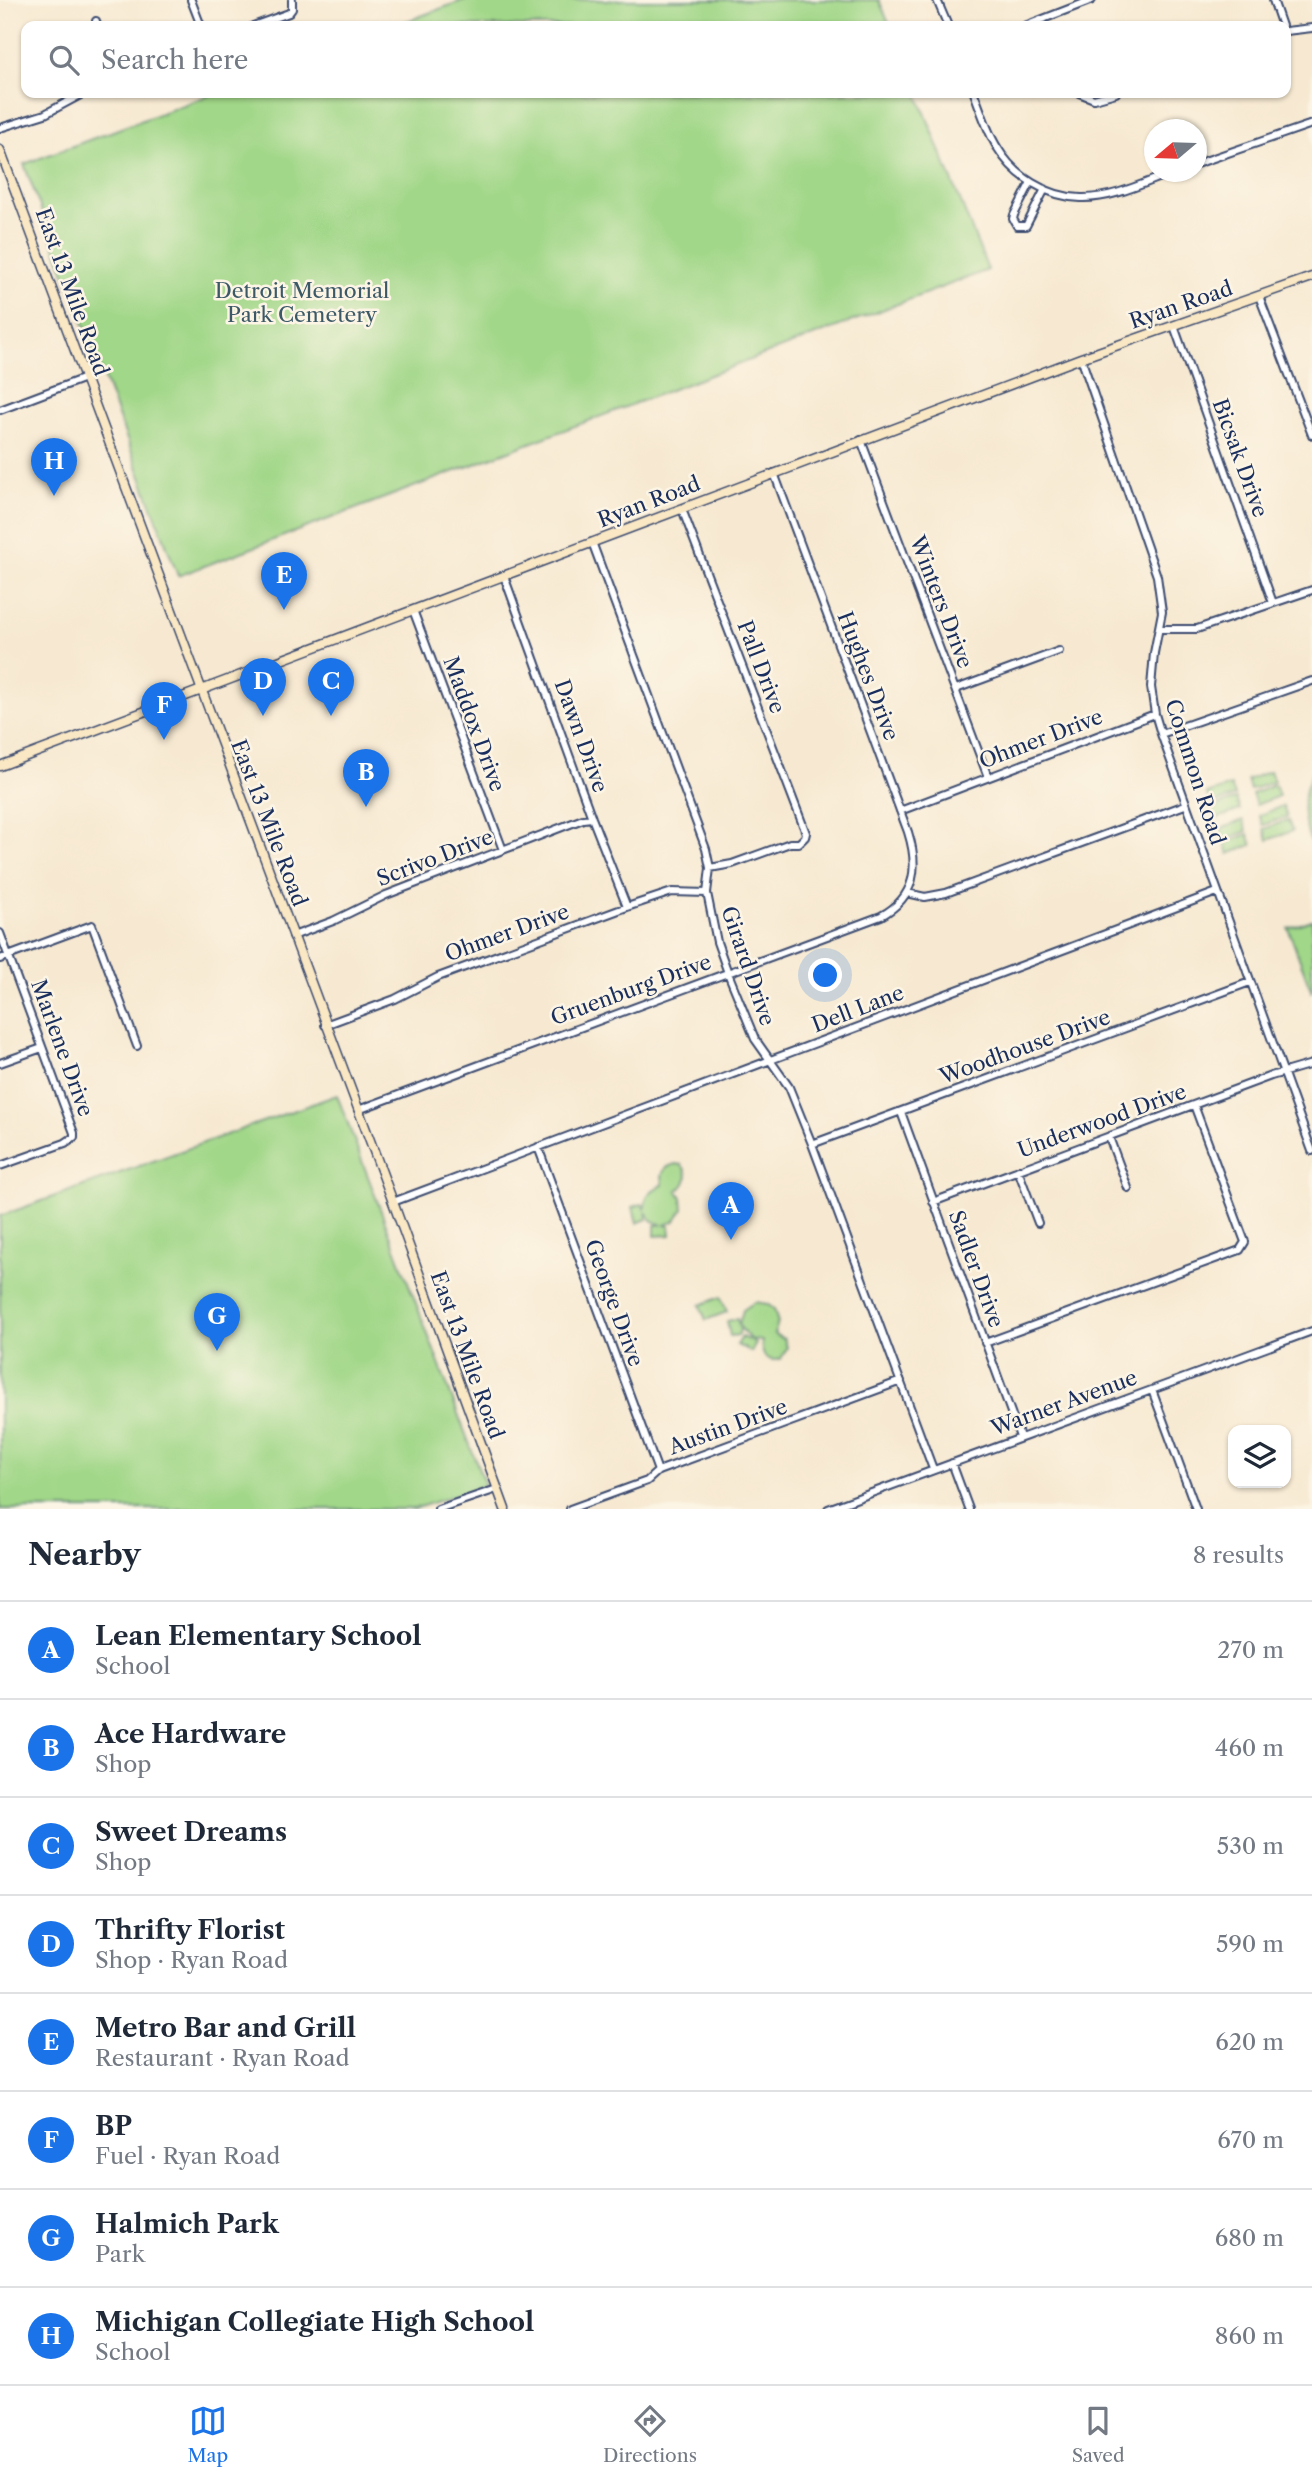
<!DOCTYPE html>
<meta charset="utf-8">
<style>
:root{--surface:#fff;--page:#f2f2f3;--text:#1f2937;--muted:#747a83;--line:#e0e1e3;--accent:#1a73e8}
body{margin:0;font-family:"Libre Caslon Text",serif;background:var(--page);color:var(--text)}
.controls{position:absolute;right:21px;bottom:21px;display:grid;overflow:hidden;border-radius:14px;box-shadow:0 2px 5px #0004}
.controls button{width:63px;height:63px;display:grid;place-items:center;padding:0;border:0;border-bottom:2px solid var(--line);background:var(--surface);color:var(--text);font:35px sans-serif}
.compass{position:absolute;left:1144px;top:119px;width:63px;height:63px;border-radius:50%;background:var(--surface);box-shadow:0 2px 5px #0004;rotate:251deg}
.you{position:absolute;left:826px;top:976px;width:24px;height:24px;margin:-18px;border:5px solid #fff;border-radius:50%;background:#1a73e8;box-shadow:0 0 0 10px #1a73e833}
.badge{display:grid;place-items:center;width:46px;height:46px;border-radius:50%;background:var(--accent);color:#fff;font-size:23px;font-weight:700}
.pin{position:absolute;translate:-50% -58px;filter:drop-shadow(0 2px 4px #0008)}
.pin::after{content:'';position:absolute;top:37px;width:24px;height:21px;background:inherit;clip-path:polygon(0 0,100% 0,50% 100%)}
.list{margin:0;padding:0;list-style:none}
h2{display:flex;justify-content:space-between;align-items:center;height:91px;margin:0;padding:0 28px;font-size:30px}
h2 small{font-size:23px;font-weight:400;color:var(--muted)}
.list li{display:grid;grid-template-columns:46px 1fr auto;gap:21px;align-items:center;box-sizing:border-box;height:98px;padding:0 28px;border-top:2px solid var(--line)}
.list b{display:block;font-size:26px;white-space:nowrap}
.list p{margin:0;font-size:23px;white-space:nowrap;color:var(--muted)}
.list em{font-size:23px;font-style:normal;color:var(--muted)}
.icon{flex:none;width:38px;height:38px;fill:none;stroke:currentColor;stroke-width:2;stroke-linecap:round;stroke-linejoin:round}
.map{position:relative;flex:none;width:1312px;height:1509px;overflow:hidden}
.search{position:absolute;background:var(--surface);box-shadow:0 2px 5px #0004;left:21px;right:21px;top:21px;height:77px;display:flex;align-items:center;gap:18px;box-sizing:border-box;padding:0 24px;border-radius:14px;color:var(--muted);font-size:26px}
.sheet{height:875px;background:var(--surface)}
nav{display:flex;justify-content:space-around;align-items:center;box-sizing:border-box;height:98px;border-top:2px solid var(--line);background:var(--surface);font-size:19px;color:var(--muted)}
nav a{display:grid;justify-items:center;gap:4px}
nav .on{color:var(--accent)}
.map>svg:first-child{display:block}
.green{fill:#a1d788;stroke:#5e8373;stroke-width:2}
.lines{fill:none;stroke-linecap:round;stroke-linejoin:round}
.minor-casing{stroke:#3c4b6f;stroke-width:10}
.secondary-casing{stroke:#3c4b6f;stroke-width:11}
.minor{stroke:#fff;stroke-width:6}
.secondary{stroke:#fae7c3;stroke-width:8}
.labels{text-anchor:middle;stroke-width:5;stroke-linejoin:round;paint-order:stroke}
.park-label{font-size:21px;fill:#3c5968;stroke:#fcf5e5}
.street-label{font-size:21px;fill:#1b2f5e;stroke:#fcf5e5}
</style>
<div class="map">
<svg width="1312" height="1509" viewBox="0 0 1312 1509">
<rect width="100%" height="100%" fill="#fcf5e5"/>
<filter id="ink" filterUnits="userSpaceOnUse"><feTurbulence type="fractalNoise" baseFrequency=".0143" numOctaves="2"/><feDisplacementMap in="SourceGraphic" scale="14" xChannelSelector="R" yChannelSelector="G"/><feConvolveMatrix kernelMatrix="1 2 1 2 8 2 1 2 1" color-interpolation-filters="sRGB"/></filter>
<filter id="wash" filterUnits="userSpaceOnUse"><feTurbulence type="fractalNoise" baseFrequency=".00686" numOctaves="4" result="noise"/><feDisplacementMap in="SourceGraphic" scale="28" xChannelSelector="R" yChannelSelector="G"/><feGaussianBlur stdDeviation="1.57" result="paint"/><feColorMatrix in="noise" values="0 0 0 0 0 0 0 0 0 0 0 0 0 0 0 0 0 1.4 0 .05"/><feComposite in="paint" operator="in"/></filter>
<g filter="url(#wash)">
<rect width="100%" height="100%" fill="#f7e9d1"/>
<path class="green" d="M464 0H879L890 26H394Z
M215 93H917L988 270 178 576 24 164Z
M1270 771 1274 782 1250 790 1247 780Z
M1312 774V845C1302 821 1299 798 1312 774Z
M1275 785 1279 796 1256 805 1252 794Z
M1231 786 1235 796 1211 805 1207 794Z
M1236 799 1240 810 1216 819 1212 808Z
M1283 806 1287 817 1263 825 1259 815Z
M1243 820 1247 831 1224 840 1220 829Z
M1288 820 1292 831 1268 840 1264 829Z
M1248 834 1252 845 1229 854 1225 843Z
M1312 920V993L1288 928Z
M337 1095 485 1485 414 1509H0V1216Z
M675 1164 682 1165C690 1175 688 1185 677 1190L682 1197 683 1210 674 1222 664 1225 670 1226 671 1235 655 1236V1225H662L652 1220 646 1212 647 1219 637 1223 633 1207 642 1204 645 1210C645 1195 650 1190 663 1185L662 1176 665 1168Z
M721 1297 727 1312 706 1320 700 1305Z
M755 1302 767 1304 774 1309 778 1323 774 1334 784 1339 787 1347 781 1359C766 1363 760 1354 762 1341L750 1339 756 1344 751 1352 737 1345 742 1337 748 1340 749 1338 740 1327 739 1335 730 1336 727 1321 737 1319 739 1325 743 1310Z"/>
</g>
<g filter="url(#ink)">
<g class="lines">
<g class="minor-casing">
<path id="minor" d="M191 0 201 26
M937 0 948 26
M1273 0 1282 26
M96 21 97 26
M253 26 289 13 292 9V0
M1025 26 1092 0
M1286 31 1312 28
M974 93C981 111 987 131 997 147 1014 176 1047 197 1081 198 1113 199 1146 182 1174 172
M1079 93 1094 99 1116 93
M0 128 45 114 84 93
M1196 164 1312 124
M1031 182 1014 215 1013 219 1017 226H1026L1045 189
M1259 296 1312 435
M1174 326 1273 603
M1081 358 1157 576 1162 612 1154 653 1151 687 1155 714 1161 734 1312 1151
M0 410 85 378
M861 440 988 777
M682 509 806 833 805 837 799 843H790L732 864 710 868
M592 542 706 849 710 868 707 893 717 942 728 973 755 1039 789 1087 812 1144 933 1469
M504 576 592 818 627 907
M413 610 503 850
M1160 629H1197L1312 590
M956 689 1059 651
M1161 734 1312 681
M900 811 1155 714
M907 893 925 897 946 893 1185 805
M0 933 74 1133V1137L65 1143 0 1166
M293 936 333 921 386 895 583 819 592 818
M0 959 92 925 137 1046
M325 1025 395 999 438 977 627 907 672 892 707 893
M0 1063 42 1048
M358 1110 881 916C916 897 919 867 908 832L774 473
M901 1112 1020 1437
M1109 1137 1128 1188
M812 1144 1250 982
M538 1147 658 1471
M1018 1170 1038 1223
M393 1202 1217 892
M933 1202 1271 1076 1312 1064
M985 1343 1240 1250 1245 1242 1194 1105
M1152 1390 1196 1509
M952 1463 969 1509
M438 1509 497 1489
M570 1509 647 1481 658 1471 901 1381
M828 1509 1312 1331"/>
</g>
<g class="secondary-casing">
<path id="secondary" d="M0 150 393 1202 505 1509
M0 766 1081 358 1312 277"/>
</g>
<use href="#minor" class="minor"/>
<use href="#secondary" class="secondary"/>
</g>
</g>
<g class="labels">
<g class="park-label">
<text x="302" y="298">Detroit Memorial<tspan x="302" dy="24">Park Cemetery</tspan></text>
</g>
<g class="street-label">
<text transform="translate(72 292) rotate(70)" y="7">East 13 Mile Road</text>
<text transform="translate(1181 305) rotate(-19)" y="7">Ryan Road</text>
<text transform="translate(1240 458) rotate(70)" y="7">Bicsak Drive</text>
<text transform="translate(649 502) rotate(-21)" y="7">Ryan Road</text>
<text transform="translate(941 602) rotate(69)" y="7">Winters Drive</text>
<text transform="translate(761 667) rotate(69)" y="7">Pall Drive</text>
<text transform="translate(868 676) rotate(69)" y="7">Hughes Drive</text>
<text transform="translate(474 724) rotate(70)" y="7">Maddox Drive</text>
<text transform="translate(581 736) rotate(70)" y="7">Dawn Drive</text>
<text transform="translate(1041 739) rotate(-21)" y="7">Ohmer Drive</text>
<text transform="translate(1195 772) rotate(72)" y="7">Common Road</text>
<text transform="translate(269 823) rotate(69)" y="7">East 13 Mile Road</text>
<text transform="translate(435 858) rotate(-21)" y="7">Scrivo Drive</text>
<text transform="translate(507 933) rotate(-20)" y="7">Ohmer Drive</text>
<text transform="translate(748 966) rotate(71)" y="7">Girard Drive</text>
<text transform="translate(631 990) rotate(-20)" y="7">Gruenburg Drive</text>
<text transform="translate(858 1009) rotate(-21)" y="7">Dell Lane</text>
<text transform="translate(1025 1047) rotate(-20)" y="7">Woodhouse Drive</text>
<text transform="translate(62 1048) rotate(70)" y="7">Marlene Drive</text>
<text transform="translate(1102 1121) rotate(-20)" y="7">Underwood Drive</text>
<text transform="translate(976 1269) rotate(70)" y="7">Sadler Drive</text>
<text transform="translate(614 1303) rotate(70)" y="7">George Drive</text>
<text transform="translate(467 1355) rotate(70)" y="7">East 13 Mile Road</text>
<text transform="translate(1064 1403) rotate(-20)" y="7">Warner Avenue</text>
<text transform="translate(728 1427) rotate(-20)" y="7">Austin Drive</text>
</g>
</g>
</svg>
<div class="controls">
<button><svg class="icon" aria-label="layers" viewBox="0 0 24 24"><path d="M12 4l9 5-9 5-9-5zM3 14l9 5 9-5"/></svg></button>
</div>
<svg class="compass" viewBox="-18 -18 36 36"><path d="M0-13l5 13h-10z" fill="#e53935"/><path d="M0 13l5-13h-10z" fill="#747a83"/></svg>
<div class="you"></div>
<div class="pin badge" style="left:731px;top:1240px">A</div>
<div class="pin badge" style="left:366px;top:807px">B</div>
<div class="pin badge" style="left:331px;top:716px">C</div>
<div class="pin badge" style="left:263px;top:716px">D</div>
<div class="pin badge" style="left:284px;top:610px">E</div>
<div class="pin badge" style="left:164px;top:740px">F</div>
<div class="pin badge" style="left:217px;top:1351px">G</div>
<div class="pin badge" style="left:54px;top:496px">H</div>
<div class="search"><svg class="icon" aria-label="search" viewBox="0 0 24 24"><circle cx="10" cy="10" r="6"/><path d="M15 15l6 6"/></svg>Search here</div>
</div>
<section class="sheet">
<h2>Nearby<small>8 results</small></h2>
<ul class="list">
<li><span class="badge">A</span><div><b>Lean Elementary School</b><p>School</p></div><em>270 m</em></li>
<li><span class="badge">B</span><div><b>Ace Hardware</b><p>Shop</p></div><em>460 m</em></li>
<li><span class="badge">C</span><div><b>Sweet Dreams</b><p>Shop</p></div><em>530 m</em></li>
<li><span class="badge">D</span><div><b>Thrifty Florist</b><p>Shop · Ryan Road</p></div><em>590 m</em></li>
<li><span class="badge">E</span><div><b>Metro Bar and Grill</b><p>Restaurant · Ryan Road</p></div><em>620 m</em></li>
<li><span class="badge">F</span><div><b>BP</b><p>Fuel · Ryan Road</p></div><em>670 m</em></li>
<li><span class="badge">G</span><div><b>Halmich Park</b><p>Park</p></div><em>680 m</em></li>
<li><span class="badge">H</span><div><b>Michigan Collegiate High School</b><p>School</p></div><em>860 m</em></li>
</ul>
</section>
<nav>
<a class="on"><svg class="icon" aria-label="map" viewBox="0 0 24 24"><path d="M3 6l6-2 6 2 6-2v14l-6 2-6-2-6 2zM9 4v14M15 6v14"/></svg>Map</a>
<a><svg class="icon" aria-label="directions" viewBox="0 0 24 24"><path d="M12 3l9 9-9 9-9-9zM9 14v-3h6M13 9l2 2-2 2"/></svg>Directions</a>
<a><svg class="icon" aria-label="saved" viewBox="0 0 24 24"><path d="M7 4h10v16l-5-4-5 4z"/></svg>Saved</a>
</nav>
